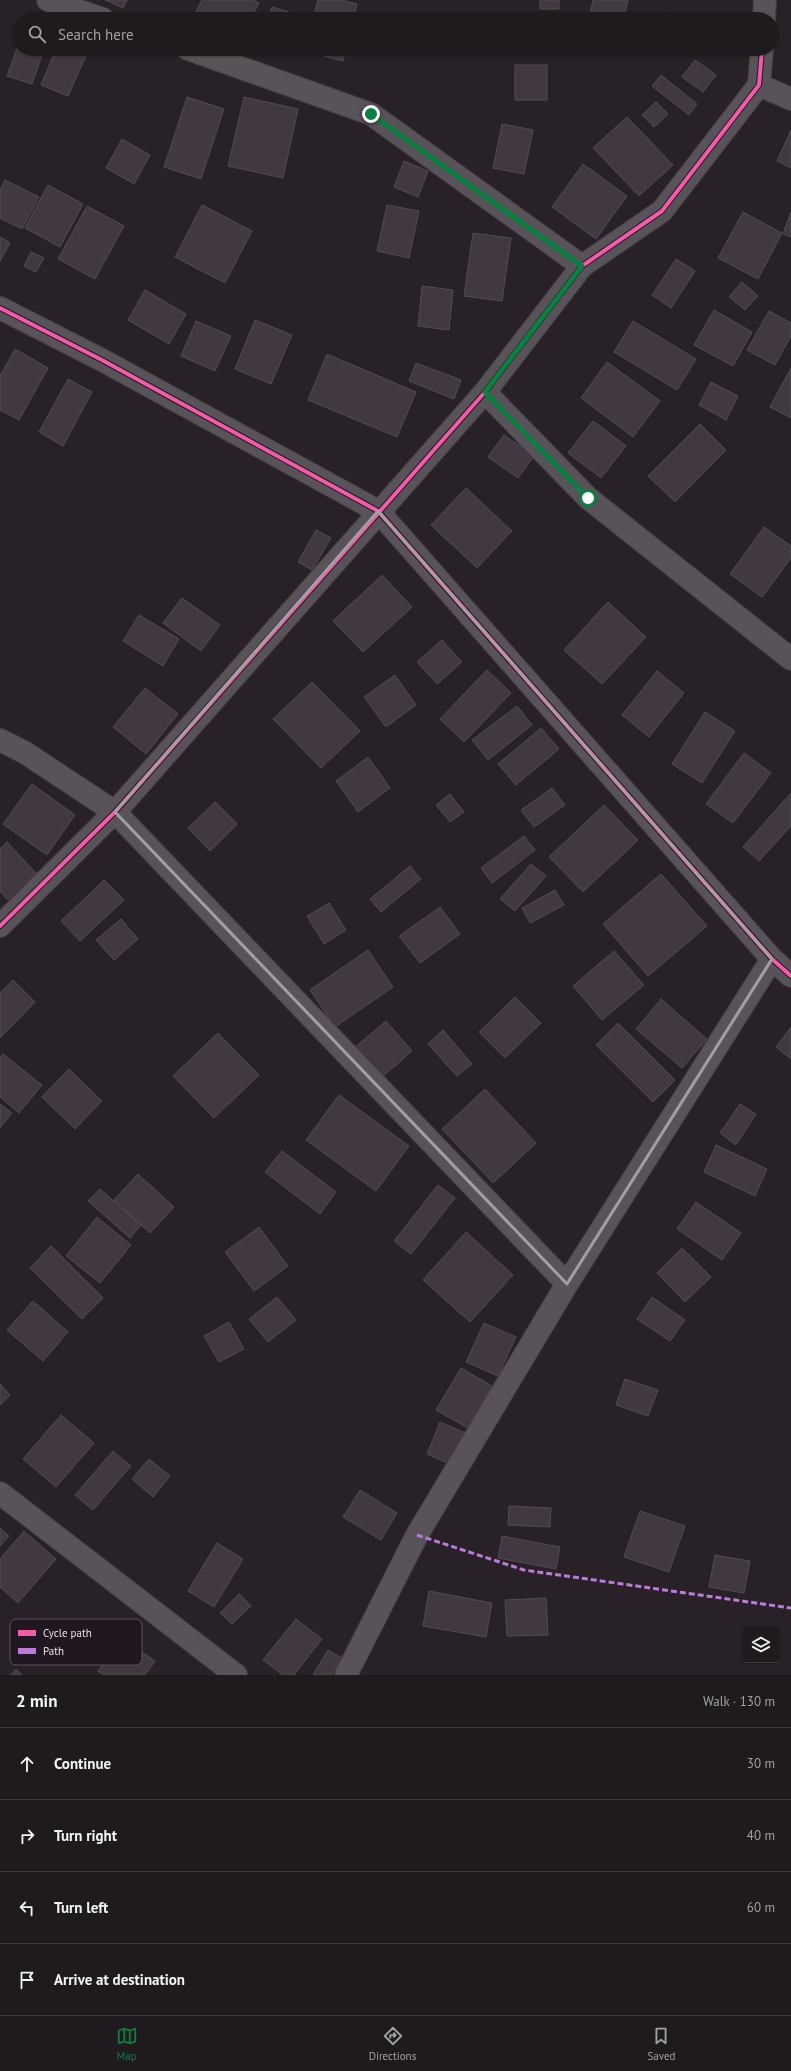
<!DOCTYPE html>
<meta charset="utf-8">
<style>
:root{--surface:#1e1a1e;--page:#262327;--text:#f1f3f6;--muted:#a1a1a4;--line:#3c383c;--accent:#0b8043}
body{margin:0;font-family:"PT Sans",sans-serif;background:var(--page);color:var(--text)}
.controls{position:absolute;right:12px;bottom:12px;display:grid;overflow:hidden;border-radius:0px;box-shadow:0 1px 3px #0004}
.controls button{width:36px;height:36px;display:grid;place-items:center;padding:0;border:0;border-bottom:1px solid var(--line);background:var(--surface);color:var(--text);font:20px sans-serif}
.stop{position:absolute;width:12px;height:12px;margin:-9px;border:3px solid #0b8043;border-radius:50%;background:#fff}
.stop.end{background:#0b8043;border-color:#fff;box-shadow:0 1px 4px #0008}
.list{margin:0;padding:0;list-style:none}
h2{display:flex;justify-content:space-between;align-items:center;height:52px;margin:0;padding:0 16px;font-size:17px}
h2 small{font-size:13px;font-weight:400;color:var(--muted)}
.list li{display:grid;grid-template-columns:26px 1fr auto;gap:12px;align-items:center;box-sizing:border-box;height:72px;padding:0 16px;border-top:1px solid var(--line)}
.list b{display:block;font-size:15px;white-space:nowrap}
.list em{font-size:13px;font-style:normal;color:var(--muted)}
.icon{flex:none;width:22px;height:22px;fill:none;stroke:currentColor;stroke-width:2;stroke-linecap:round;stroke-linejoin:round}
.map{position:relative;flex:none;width:791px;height:1675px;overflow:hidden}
.search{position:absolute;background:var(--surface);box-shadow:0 1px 3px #0004;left:12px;right:12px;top:12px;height:44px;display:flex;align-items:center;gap:10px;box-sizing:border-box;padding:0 14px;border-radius:22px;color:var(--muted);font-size:15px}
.sheet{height:340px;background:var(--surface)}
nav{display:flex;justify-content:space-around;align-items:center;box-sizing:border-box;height:56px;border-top:1px solid var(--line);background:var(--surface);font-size:11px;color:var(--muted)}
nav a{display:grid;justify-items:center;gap:2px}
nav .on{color:var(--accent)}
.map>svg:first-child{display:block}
.building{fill:#413841;stroke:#524c52}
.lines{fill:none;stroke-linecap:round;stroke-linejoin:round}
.minor-casing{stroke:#433e43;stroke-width:24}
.minor{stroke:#585358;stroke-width:22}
.quiet{stroke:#bd7bd9;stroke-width:3;stroke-dasharray:6 3;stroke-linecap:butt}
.cycleway-casing{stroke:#201720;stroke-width:6}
.cycleway{stroke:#f35aa7;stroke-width:4}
.route{stroke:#0b8043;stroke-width:5}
.marked{fill:none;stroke:#a49da4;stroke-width:3;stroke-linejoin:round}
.key{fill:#201720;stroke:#5b535b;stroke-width:1}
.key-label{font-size:11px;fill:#e6dfe6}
</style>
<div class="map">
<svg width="791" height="1675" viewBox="0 0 791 1675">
<rect width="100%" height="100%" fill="#282228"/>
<path class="building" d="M105 0H127L123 8Z
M202 0H253L259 3 250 19H192Z
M318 0H342L357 4 353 19H313Z
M540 0H559V9H540Z
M593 0H628L624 19H589Z
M272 7 299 15 298 19H268Z
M666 12 700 19H665Z
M19 43V49H44L32 84 7 76Z
M56 49H89L68 96 41 85Z
M306 49H346L343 61 305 51Z
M695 60 716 75 703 92 682 77Z
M515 65H547V100H515Z
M661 75 697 104 689 115 652 86Z
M187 97 224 109 201 179 164 167Z
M244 97 298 109 283 178 228 166Z
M656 102 668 114 654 127 642 115Z
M627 117 673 165 639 196 593 148Z
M502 124 533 130 524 174 493 168Z
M791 130V168L777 161Z
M122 139 150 155 134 184 106 168Z
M404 161 428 171 418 197 394 187Z
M583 164 627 196 596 239 552 207Z
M5 180 39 197 22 229 0 218V190Z
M48 185 83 204 60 247 25 228Z
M202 205 252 231 225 283 175 257Z
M387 205 419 211 409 258 377 251Z
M87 206 124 226 95 279 58 259Z
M743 212 782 233 758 279 718 258Z
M791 212V237L783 234Z
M473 233 511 238 502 301 464 296Z
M0 237 10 243 0 261Z
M31 252 44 258 36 272 24 266Z
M676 259 695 271 671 308 652 295Z
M742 282 758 296 745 310 729 297Z
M422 286 453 290 449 330 418 326Z
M145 290 186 314 169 344 128 320Z
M714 310 752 332 733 366 694 345Z
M769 311 791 323V336L775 365 747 350Z
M255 320 292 335 271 384 235 369Z
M196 321 231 336 215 371 181 356Z
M633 321 696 359 677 390 614 352Z
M15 349 48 368 19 420 0 410V376Z
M327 354 416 392 397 437 308 400Z
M607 362 660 401 633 437 581 398Z
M416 363 461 380 454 399 409 381Z
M791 368V418L770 407Z
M68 379 92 392 63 446 39 432Z
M711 382 738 396 726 420 699 405Z
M593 421 626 446 601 478 568 453Z
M700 424 726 450 675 502 648 476Z
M504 435 534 456 518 478 488 457Z
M466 488 512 531 477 568 431 525Z
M764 527 791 546V558L762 597 730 574Z
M316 530 331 538 312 570 298 562Z
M382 575 412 607 363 652 333 621Z
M182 598 220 625 201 651 163 623Z
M608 602 646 637 602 684 564 650Z
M139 615 179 639 163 666 123 641Z
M442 640 462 662 437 684 417 662Z
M487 670 511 693 464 742 440 719Z
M657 671 684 693 649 737 622 715Z
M395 675 416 705 386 727 364 697Z
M312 682 360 731 321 768 273 719Z
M145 688 178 714 146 754 113 727Z
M517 706 532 725 488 760 472 740Z
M705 712 735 731 702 783 672 764Z
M541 728 559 749 516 785 498 764Z
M744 753 771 773 733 823 706 804Z
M368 757 390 788 358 812 336 781Z
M32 784 75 815 47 855 3 824Z
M552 788 565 805 534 827 521 810Z
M791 793V826L759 861 743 847Z
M450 794 464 812 450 822 436 805Z
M215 802 237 824 210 851 188 828Z
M604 805 638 840 583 892 549 857Z
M524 836 535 850 492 883 481 868Z
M7 842 36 873 8 900 0 891V849Z
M531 864 546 876 515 911 500 899Z
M410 866 421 879 381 912 370 899Z
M661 874 707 926 648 976 603 924Z
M104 880 124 900 80 941 61 921Z
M555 890 564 905 530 923 522 908Z
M329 903 346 930 324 944 307 916Z
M440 907 460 934 420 963 399 936Z
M121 919 138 939 114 960 96 940Z
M368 950 393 987 335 1027 310 990Z
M614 951 644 985 602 1020 573 986Z
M13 980 35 1002 0 1038V993Z
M515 997 541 1023 505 1058 479 1032Z
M661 999 707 1039 682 1068 636 1029Z
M386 1021 412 1051 380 1079 353 1049Z
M618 1023 675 1080 653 1102 596 1045Z
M791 1027V1059L776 1047Z
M443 1030 472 1064 457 1076 428 1044Z
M218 1033 259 1075 214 1118 173 1076Z
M3 1054 42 1085 19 1113 0 1097V1058Z
M69 1069 102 1101 75 1129 42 1097Z
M485 1089 536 1143 493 1183 442 1129Z
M339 1095 409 1146 376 1191 306 1140Z
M0 1104 12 1113 0 1128Z
M740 1104 756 1114 736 1145 720 1133Z
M716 1145 767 1169 755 1196 704 1172Z
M282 1151 336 1192 320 1214 265 1172Z
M138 1174 174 1207 150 1233 114 1200Z
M438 1185 455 1198 411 1254 394 1241Z
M100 1189 141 1225 130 1238 88 1201Z
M696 1202 741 1233 722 1260 677 1229Z
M97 1217 131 1245 100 1283 66 1256Z
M259 1227 288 1266 254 1291 225 1252Z
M466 1232 513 1275 470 1322 423 1280Z
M51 1246 103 1298 82 1319 30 1268Z
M682 1248 711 1277 685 1302 657 1273Z
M277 1297 296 1320 268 1342 249 1319Z
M652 1297 685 1320 670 1341 637 1319Z
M33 1301 68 1332 43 1361 7 1330Z
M229 1322 244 1349 219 1362 204 1336Z
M484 1323 516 1337 498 1376 466 1362Z
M461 1368 492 1386 468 1428 436 1410Z
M625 1379 658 1390 648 1416 616 1405Z
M0 1384 10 1395 0 1405Z
M61 1415 94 1443 56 1487 23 1459Z
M440 1422 470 1435 457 1467 427 1454Z
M113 1451 131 1466 93 1510 75 1495Z
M149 1459 170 1476 153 1497 132 1479Z
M360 1490 397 1513 381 1540 343 1517Z
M509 1506 551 1508 550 1527 508 1525Z
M640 1511 685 1526 669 1572 624 1557Z
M0 1528 9 1536 0 1546Z
M24 1531 56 1559 18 1603 0 1587V1559Z
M502 1536 560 1547 556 1569 498 1558Z
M217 1543 243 1559 214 1607 188 1591Z
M715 1555 750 1561 744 1593 709 1587Z
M429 1591 492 1603 486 1637 423 1626Z
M239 1594 251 1606 232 1624 220 1613Z
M546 1598 548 1635 507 1636 505 1600Z
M296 1619 322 1639 294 1675H283L263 1660Z
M121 1637 155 1661 145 1675H103L98 1671Z
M328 1650 342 1658 332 1675H313Z
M16 1669 22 1675H11Z"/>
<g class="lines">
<g class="minor-casing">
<path id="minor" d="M48 0 103 19
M764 19 765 0
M188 49 371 114 582 266
M759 85 791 99
M0 308 102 360 378 511 772 959 791 976
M485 392 588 498 791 659
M0 740 24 752 115 812 567 1284
M0 926 115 812 485 392 582 266 662 211 759 85 762 49
M0 1493 236 1675
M346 1675 417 1535 567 1284 772 959"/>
</g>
<use href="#minor" class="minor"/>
<path class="quiet" d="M417 1535 524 1570 791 1608"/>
<g class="cycleway-casing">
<path id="cycleway" d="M0 308 102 360 378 511 772 959 791 976
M0 926 115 812 485 392 582 266 662 211 759 85 762 49"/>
</g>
<use href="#cycleway" class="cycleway"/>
</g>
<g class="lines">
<path class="route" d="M371 114 582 266 485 392 588 498"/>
</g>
<path class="marked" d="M378 511 772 959 567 1284 115 812Z"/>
<rect x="10" y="1619" width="132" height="46" rx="6" class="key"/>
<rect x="18" y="1630" width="18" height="6" fill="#f35aa7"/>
<rect x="18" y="1648" width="18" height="6" fill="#bd7bd9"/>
<g class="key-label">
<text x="43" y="1637">Cycle path</text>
<text x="43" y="1655">Path</text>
</g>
</svg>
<div class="controls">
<button><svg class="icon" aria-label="layers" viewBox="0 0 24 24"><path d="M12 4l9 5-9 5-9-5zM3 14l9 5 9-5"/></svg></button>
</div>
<div class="stop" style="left:588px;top:498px"></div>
<div class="stop end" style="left:371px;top:114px"></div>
<div class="search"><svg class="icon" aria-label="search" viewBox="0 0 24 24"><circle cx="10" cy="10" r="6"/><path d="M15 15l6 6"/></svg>Search here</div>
</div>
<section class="sheet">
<h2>2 min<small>Walk · 130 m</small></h2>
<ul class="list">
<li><svg class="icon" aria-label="ahead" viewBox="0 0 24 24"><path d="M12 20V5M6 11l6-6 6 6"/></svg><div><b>Continue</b></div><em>30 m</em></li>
<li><svg class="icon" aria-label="right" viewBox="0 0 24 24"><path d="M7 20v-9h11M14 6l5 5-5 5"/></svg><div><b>Turn right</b></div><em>40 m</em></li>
<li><svg class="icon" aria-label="left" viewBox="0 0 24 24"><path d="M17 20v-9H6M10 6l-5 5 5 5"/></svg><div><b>Turn left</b></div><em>60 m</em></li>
<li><svg class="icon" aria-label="arrive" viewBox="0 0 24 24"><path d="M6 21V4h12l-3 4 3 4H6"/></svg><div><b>Arrive at destination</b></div></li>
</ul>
</section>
<nav>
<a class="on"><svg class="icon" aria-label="map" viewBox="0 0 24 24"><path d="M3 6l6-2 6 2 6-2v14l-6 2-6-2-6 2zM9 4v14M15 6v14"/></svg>Map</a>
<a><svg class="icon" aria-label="directions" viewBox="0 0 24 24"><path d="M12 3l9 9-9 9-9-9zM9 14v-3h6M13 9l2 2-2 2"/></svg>Directions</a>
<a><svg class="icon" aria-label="saved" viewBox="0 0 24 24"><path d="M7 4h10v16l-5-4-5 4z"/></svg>Saved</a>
</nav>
